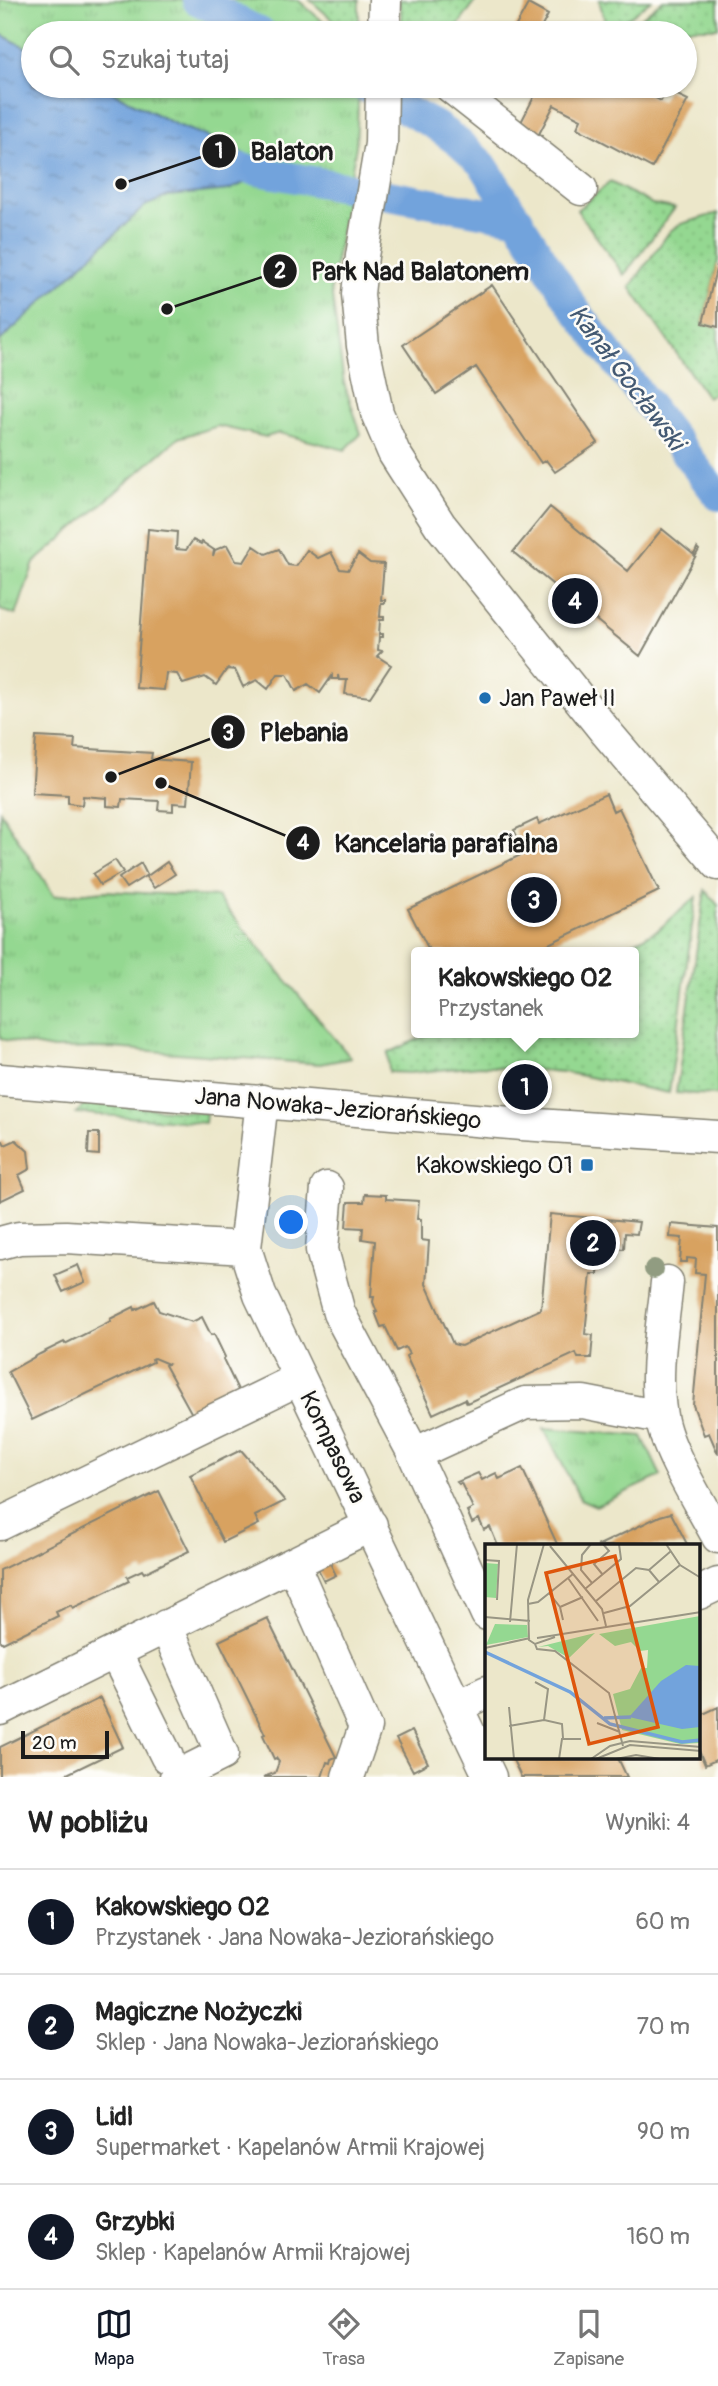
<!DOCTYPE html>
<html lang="pl">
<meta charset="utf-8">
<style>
:root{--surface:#fff;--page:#f2f2f2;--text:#222;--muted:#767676;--line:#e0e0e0;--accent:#111827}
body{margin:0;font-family:Pangolin,sans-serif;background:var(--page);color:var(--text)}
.scale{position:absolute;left:21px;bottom:18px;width:88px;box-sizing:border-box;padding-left:7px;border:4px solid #1c1c1c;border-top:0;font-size:19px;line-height:24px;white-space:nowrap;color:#1c1c1c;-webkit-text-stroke:5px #fdfcf7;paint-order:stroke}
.you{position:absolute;left:292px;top:1223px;width:24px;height:24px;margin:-18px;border:5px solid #fff;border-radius:50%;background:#1a73e8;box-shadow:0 0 0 10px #1a73e833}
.badge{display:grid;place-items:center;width:46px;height:46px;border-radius:50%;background:var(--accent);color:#fff;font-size:23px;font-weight:700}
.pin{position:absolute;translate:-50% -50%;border:4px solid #fff;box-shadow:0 2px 7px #0006}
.popup{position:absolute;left:411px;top:947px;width:228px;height:91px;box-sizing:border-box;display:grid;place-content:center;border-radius:7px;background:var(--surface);filter:drop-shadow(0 2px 5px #0005);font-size:23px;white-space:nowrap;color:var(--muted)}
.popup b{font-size:26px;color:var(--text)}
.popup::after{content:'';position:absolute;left:50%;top:100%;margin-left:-14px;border:14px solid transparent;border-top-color:var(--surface)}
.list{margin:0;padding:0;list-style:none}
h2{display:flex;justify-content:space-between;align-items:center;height:91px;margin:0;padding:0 28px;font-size:30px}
h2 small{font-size:23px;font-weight:400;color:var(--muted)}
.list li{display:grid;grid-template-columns:46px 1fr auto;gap:21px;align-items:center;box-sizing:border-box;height:105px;padding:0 28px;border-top:2px solid var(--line)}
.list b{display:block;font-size:26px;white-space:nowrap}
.list p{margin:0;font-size:23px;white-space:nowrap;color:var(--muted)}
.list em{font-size:23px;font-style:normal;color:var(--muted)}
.icon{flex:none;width:38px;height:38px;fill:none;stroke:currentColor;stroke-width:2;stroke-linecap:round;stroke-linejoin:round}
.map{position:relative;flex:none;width:718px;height:1777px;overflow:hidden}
.search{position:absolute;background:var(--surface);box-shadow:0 2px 5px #0004;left:21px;right:21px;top:21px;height:77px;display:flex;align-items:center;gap:18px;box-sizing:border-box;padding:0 24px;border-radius:38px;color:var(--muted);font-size:26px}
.sheet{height:511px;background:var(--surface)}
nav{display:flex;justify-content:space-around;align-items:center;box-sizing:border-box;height:98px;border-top:2px solid var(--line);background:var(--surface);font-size:19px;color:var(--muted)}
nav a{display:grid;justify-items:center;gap:4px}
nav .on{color:var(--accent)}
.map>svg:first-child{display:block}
.grass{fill:url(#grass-dots);stroke:#587a56;stroke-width:2}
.park{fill:url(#park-tufts);stroke:#587a56;stroke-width:2}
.water{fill:url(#water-ripples);stroke:#47607c;stroke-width:2}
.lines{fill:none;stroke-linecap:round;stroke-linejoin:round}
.canal{stroke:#72a3dc;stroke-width:30}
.building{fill:#d8a261}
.minor-casing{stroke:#848273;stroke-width:35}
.minor{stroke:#fff;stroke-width:32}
.tree{fill:#919c81}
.poi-dot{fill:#1f6fb2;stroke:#fdfcf7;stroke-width:2.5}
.labels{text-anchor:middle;stroke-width:5;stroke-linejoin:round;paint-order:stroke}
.poi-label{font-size:24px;fill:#1c1c1c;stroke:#fdfcf7;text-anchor:start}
.street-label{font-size:24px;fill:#1c1c1c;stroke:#fdfcf7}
.water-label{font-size:26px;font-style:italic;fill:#435972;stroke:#fdfcf7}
.inset-river{fill:none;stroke:#72a3dc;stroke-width:3.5}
.inset-road{fill:none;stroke:#999684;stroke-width:2}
.view{fill:#de560d;fill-opacity:0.15;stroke:#de560d;stroke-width:3.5}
.inset-edge{fill:none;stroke:#1c1c1c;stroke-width:3.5}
.leader{fill:none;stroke:#1c1c1c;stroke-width:2.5}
.callout-dot{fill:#1c1c1c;stroke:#fdfcf7;stroke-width:2.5}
.mark-label{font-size:21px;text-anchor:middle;font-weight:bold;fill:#fff}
.callout-label{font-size:26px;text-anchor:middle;font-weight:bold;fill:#1c1c1c;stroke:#fdfcf7;stroke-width:5;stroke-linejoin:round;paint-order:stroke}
</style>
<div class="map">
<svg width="718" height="1777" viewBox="0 0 718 1777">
<defs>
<pattern id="grass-dots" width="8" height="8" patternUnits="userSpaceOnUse" patternTransform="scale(1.75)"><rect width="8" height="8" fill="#94d891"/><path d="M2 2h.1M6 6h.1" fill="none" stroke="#7fb97c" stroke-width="1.8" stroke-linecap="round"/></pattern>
<pattern id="park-tufts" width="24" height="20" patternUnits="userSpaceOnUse" patternTransform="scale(1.75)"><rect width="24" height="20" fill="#94d891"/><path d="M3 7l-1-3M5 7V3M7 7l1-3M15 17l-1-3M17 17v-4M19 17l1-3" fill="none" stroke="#7fb97c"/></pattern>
<pattern id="water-ripples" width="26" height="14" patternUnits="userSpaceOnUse" patternTransform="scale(1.75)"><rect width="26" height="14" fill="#72a3dc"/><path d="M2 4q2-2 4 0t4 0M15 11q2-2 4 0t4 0" fill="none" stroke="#5d84b2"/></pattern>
</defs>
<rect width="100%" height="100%" fill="#fdfcf7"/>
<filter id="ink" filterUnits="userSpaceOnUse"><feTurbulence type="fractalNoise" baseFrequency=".0143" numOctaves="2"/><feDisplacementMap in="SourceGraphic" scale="14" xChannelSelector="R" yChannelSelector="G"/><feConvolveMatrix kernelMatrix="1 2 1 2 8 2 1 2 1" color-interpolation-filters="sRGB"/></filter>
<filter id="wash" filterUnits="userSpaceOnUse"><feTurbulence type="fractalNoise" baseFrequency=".00686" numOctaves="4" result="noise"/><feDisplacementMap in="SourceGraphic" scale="28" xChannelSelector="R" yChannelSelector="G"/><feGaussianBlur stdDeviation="1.57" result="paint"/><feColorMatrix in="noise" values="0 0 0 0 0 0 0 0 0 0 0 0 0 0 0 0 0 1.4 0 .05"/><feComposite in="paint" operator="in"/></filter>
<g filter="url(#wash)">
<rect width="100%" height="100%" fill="#ece7ca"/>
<path class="grass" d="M310 0H359V33H348Z
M399 0H476L453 33H409L403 28Z
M599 0H651L614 29H607Z
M663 0H718V28H629Z
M610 182 652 204 675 208 624 275 577 210Z
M718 213V261L703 323 718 327V392L707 397 630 287 670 231 681 224Z
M705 890 718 905V1095L676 1093Z
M696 897 669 1093 563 1072 480 1066 409 1073 389 1072 388 1053 431 1033H634V952H615L658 930Z
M87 1103 206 1113 205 1123 76 1113Z"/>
<path class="park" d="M0 0H298L336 33H33V86H359L356 146 331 289 344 383 361 434 345 450 279 433 266 437 218 426 178 438 34 563 16 615 0 610Z
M0 811 54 896 105 891 217 897 351 1058 320 1064 112 1048 53 1049 0 1039Z
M544 1428 642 1436 661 1476 596 1506 580 1499Z"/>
<path class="water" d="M0 34 33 51V86H101L177 125 224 143 260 163 255 178 229 190 168 196 145 206 0 341Z"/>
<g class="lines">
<path class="canal" d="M197 0 262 33
M363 86 436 126 458 142 483 165 572 305 718 496
M220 164 519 219"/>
</g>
<g id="blocks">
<path class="building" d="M528 4 548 15 541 28 552 33H512Z
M518 86H633L661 101 667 90 688 100 652 168 577 128 581 119 554 105 539 134 542 135 540 139 518 128 535 95Z
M717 265H718V327L703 323Z
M492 285 598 443 555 472 546 460 541 463 476 367 436 394 403 345Z
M550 507 628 571 662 529 694 555 697 548 699 550 640 656 513 552Z
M148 529 177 532 176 549 186 550 193 540 201 544 202 542 214 550 213 556 215 550 227 545 236 561 244 562 254 546 266 554 279 549 288 565 296 566 307 550 318 558 331 552 340 569 348 570 358 554 370 563 384 564 381 600H385V603H381L380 617H384V620H380L379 634H383V637H379L378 650 382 651 377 656 391 665 370 697 345 694 347 680H339L338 675V679H332V676L320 693 308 684 296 691 287 674H278L268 689 257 680 243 687 235 670 227 669 216 685 205 677 183 684 177 674 166 673 164 690 136 688Z
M36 737 75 739 74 748 152 753 151 759 191 762 188 804 173 803V811L158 810 159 801 122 799 121 807 107 806V798L83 796 82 805 68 803V795L32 793Z
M606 794 613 811 619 808 659 891 532 952H430L408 909 525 853 514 830 537 819 539 824Z
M115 860 123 872 100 885 93 874Z
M167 862 175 874 154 888 146 877Z
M141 863 147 875 126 888 119 878Z
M89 1133H99V1155L88 1154Z
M16 1140 28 1151 30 1169 19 1175 25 1189 0 1201V1142L3 1141 5 1145Z
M365 1194 386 1195V1199L419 1201 417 1219H421V1240L429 1241 426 1284 453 1344 461 1346 541 1309 550 1214 639 1222 637 1234 625 1233 624 1249 601 1247 600 1254 605 1255 604 1261H599L598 1274H591L585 1334 593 1335 591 1358H578L576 1353 467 1403 465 1399 433 1414 406 1356 409 1354 405 1347 397 1351 385 1326 381 1327 375 1312H377L373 1302 374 1297H371L375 1241 362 1239 363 1228 346 1227 348 1202H364Z
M671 1224 718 1228V1454L709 1433 704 1435 693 1405 705 1274 695 1273 696 1259 687 1258V1262H680L682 1238 670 1237Z
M78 1265 85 1282 63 1292 55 1275Z
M154 1301 159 1311 192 1322 202 1317 211 1335 214 1334 225 1357 223 1359 239 1392 193 1416 165 1365 168 1364 154 1358 152 1359 153 1362 32 1420 8 1372 40 1354 64 1342 65 1344 111 1321 110 1319 134 1307 135 1310Z
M241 1450 285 1501 255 1516 259 1524 223 1542 190 1475Z
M522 1468 558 1546H498L490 1527 484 1530 479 1519 472 1523 467 1511 473 1508 461 1483 459 1484 457 1482 478 1473 482 1480 496 1473 499 1479Z
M159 1491 189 1551 144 1573 142 1570 127 1577 129 1581 73 1608 71 1605 56 1612 58 1616 3 1643 0 1640V1570Z
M671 1513 688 1546H597L660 1516Z
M327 1557 336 1575 324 1581 315 1563Z
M267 1618 336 1757 331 1759 330 1763 327 1762 322 1777H263L275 1773 279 1762 276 1758 274 1759 263 1735 265 1734 219 1641Z
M100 1698 123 1747 61 1777H0V1747Z
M718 1707V1759L705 1765 699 1751V1716Z
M412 1731 428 1763 413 1771 396 1739Z
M512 1758H618L627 1777H521Z"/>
</g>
</g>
<g filter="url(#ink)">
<use href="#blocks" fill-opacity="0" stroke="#848273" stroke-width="2"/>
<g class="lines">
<g class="minor-casing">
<path id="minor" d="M384 33 385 0
M382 86 381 144 362 256 358 294 363 346 377 413 394 453 440 525 606 732 718 864
M450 86 581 189
M0 1080 522 1124 718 1137
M262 1101 245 1248 260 1295 490 1777
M327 1188 322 1250 339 1313 414 1454 487 1614
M0 1243 19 1238 66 1237 245 1248
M667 1282C663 1325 653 1373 661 1416 666 1450 701 1505 718 1537
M414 1454 525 1403 583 1402 661 1417
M0 1524 299 1379
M293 1564 365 1727 348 1777
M699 1593 718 1584
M166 1626 222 1754 176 1777
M115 1652 167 1757
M458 1706 487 1692
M0 1709 371 1525"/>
</g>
<use href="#minor" class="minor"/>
</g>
<circle class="tree" cx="654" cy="1269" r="10"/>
</g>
<g class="poi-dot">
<circle cx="485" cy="698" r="7"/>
<rect x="580" y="1158" width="14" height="14" rx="3.5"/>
</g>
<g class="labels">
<g class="poi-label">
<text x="499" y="706">Jan Paweł II</text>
<text x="573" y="1173" text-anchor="end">Kakowskiego 01</text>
</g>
<g class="street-label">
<text transform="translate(338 1108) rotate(5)" y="8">Jana Nowaka-Jeziorańskiego</text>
<text transform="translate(333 1447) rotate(64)" y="8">Kompasowa</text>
</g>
<g class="water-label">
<text transform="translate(627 377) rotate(53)" y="9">Kanał Gocławski</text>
</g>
</g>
<g transform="translate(485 1544)">
<rect width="215" height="215" fill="#ece7ca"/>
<path d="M10 80 42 81 43 93 1 101ZM110 89 84 114 63 102 53 103Z" fill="#94d891"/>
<path d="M0 19 13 20 11 54 0 53ZM215 72V199L195 200 137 186 128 150 145 145 156 124H162L163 106 155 107 146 98 130 102 114 90Z" fill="#94d891"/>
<path d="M201 121 215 122V183L197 185 144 173 176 137Z" fill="#72a3dc"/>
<path class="inset-river" d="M0 108 85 148 125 180 197 198 216 196M119 174 146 173"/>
<path class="inset-road" d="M59 0 43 56 44 96 50 100 70 93M106 0 97 11 96 26 107 39M181 0 195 21 216 34M65 2 117 65 121 82M0 16 14 17 12 56M164 26 186 7M118 31 109 20 124 7 118 0M83 34 113 77M100 45 136 15 134 0M64 49 75 63 78 76M111 57 151 24 164 26 174 38M43 60 53 58 88 30M75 63 98 53M119 69 145 62 195 21M0 73 45 77M25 78 32 0M52 94 216 68M50 100 52 105 70 107 124 149 138 202M0 104 45 94M50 138 63 145 59 176 77 180 78 194M24 163 29 215M112 179 135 188M24 182 59 176M74 215 77 195H96M106 215 125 202 145 197 216 203M111 215 145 201 216 207M131 215 151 211 175 215"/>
<path class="view" d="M130 12 173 183 104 200 61 29Z"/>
<rect width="215" height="215" class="inset-edge"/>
</g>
<path class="leader" d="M121 184L219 151M167 309L280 271M111 777L228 732M161 783L303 843"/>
<g class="callout-dot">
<circle cx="121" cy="184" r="7"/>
<circle cx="167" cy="309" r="7"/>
<circle cx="111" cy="777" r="7"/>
<circle cx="161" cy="783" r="7"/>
<circle cx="219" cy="151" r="18"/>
<circle cx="280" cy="271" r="18"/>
<circle cx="228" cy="732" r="18"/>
<circle cx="303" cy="843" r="18"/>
</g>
<g class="mark-label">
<text x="219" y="158">1</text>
<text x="280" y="278">2</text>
<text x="228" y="740">3</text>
<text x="303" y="850">4</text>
</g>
<g class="callout-label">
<text x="292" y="160">Balaton</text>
<text x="420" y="280">Park Nad Balatonem</text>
<text x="304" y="741">Plebania</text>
<text x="446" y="852">Kancelaria parafialna</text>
</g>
</svg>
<div class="scale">20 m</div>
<div class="you"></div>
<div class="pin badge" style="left:525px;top:1087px">1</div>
<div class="popup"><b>Kakowskiego 02</b>Przystanek</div>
<div class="pin badge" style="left:593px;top:1243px">2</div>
<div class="pin badge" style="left:534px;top:900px">3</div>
<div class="pin badge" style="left:575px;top:601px">4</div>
<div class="search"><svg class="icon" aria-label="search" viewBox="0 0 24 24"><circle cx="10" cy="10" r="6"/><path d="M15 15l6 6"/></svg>Szukaj tutaj</div>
</div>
<section class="sheet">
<h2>W pobliżu<small>Wyniki: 4</small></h2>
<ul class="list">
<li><span class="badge">1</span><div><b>Kakowskiego 02</b><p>Przystanek · Jana Nowaka-Jeziorańskiego</p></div><em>60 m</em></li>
<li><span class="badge">2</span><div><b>Magiczne Nożyczki</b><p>Sklep · Jana Nowaka-Jeziorańskiego</p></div><em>70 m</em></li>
<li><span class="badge">3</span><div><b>Lidl</b><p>Supermarket · Kapelanów Armii Krajowej</p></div><em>90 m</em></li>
<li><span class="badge">4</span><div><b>Grzybki</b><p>Sklep · Kapelanów Armii Krajowej</p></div><em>160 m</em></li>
</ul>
</section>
<nav>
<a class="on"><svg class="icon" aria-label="map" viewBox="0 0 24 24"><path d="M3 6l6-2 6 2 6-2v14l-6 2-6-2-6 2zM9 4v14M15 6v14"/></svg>Mapa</a>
<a><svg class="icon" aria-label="directions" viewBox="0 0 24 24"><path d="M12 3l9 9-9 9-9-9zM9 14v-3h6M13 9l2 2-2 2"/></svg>Trasa</a>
<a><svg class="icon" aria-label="saved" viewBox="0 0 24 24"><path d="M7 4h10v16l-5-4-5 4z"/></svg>Zapisane</a>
</nav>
